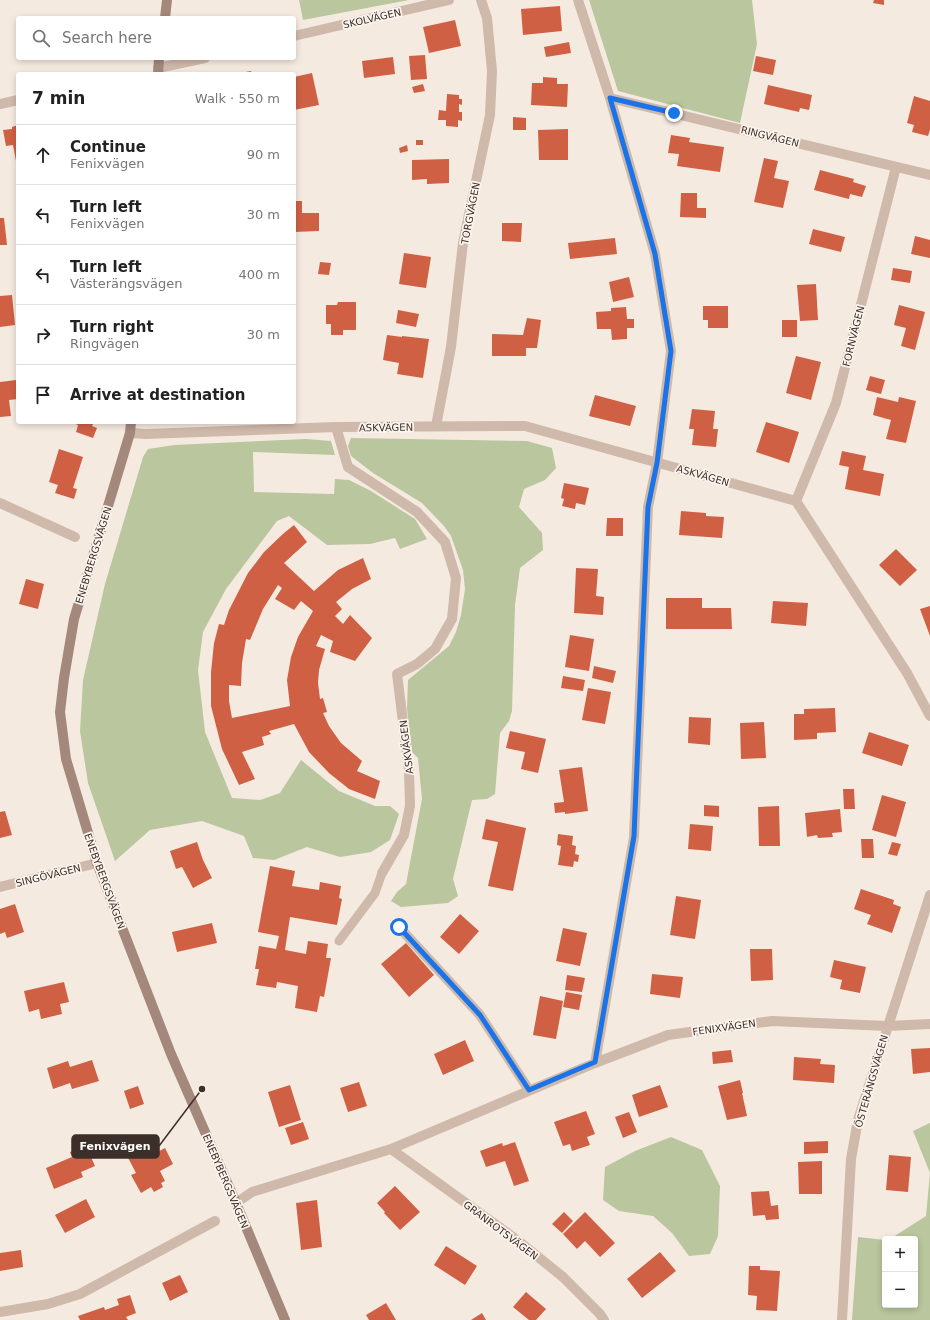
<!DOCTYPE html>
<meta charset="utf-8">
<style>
:root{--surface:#fff;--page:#f2f2f2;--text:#222;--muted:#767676;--line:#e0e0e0}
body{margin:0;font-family:"DejaVu Sans",sans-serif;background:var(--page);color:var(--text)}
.controls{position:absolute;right:12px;bottom:12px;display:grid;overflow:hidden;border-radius:4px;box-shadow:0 2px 6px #0003}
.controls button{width:36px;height:36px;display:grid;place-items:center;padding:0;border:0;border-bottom:1px solid var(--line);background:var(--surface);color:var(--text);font:20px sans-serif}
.stop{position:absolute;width:12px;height:12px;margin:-9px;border:3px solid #1a73e8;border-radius:50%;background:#fff}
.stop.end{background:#1a73e8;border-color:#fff;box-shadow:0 1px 4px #0008}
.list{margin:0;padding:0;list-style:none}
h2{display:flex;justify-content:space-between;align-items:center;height:52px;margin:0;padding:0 16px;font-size:17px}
h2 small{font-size:13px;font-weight:400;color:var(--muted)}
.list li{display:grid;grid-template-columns:26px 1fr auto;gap:12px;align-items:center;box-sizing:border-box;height:60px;padding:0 16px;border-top:1px solid var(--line)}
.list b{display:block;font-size:15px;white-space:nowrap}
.list p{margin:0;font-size:13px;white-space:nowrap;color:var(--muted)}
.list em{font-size:13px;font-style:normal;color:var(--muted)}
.icon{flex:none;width:22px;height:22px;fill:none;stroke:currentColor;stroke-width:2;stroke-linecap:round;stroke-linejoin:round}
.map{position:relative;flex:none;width:930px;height:1320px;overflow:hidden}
.search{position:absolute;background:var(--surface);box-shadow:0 2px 6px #0003;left:16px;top:16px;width:280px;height:44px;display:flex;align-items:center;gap:10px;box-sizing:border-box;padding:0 14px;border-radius:4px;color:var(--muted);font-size:15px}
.panel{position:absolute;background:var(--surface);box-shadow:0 2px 6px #0003;left:16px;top:72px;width:280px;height:352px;border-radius:4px}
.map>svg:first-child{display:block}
.green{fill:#bac69e}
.building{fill:#cf6044;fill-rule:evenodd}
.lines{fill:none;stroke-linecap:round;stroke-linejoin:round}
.service{stroke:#cfb9aa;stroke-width:9}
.minor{stroke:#cfb9aa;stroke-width:10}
.secondary{stroke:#a3887b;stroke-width:10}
.route{stroke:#1a73e8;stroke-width:5}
.labels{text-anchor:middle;stroke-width:3.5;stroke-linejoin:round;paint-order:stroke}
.street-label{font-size:10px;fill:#3c2f2a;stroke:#fcf4ed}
.leader{fill:none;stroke:#3c2f2a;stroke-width:1.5}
.callout-dot{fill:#3c2f2a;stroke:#fcf4ed;stroke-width:1.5}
.callout{fill:#3c2f2a;stroke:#3c2f2a;stroke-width:1.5}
.callout-label{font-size:11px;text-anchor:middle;font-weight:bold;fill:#fff}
</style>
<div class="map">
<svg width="930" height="1320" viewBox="0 0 930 1320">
<rect width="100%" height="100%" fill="#f5eae0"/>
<path class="green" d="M299 0H409L303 20Z
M589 0H752L757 44 740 123 618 91Z
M351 438 527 441 552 448 556 468 545 480 524 489 519 507 542 533 543 550 520 568 515 605 512 711 509 721 500 733 495 794 487 799 472 800 453 879 458 896 448 903 401 907 391 901 397 892 406 884 422 799 418 758 412 752 407 709 408 680 449 646 456 632 461 615 465 589 463 570 451 536 444 526 422 503 373 473 351 456 348 446Z
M306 439 331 441 335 455 253 452 254 492 334 494 335 479 349 480 371 491 415 519 427 539 400 549 395 538 370 544 327 545 289 516 277 521 226 589 203 632 198 670 205 732 232 798 260 800 280 793 301 760 339 791 375 806H390L399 814 390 840 371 852 340 857 307 847 274 860 253 858 244 836 202 821 150 830 115 861 88 783 80 731 83 680 105 584 143 457 148 449 174 445Z
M930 1123V1173L913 1131Z
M671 1137 702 1150 720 1186 718 1236 710 1254 689 1256 672 1233 653 1216 619 1211 603 1200 605 1167 635 1151Z
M930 1173V1320H852L858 1237 885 1240V1305H915V1239H890L926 1216Z"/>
<path class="building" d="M874 0H884V5L873 3Z
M560 6 562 31 523 35 521 9Z
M455 20 461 46 429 53 423 27Z
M569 42 571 53 546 57 544 47Z
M425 55 427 79 411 80 409 56Z
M756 56 776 60 773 75 753 71Z
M393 57 395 74 364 78 362 61Z
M251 71 252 74H240V73Z
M312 73 319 105 294 110V77Z
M543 77 557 78V84H568L567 107 531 105 532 83H543Z
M423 84 425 91 414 93 412 87Z
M768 85 812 95 809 110 800 108 799 112 764 104Z
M447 94 459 95V99H462V105L459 104V112H462V121L458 120V127L446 126V120H438L439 110 446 111Z
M914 96 930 101V130L928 136 912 132 914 125 907 123Z
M513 117 526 118V130H513Z
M18 125V160L16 161 13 145 6 146 3 130 12 129V127Z
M568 129V160H539L538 130Z
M671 135 690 138 689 142 724 147 720 172 677 166 679 154 668 153Z
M416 140H423V145H416Z
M407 145 408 151 400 153 399 148Z
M764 158 778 161 774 178 789 181 783 208 754 202Z
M449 159V183L427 184V179L412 180V160Z
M820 170 854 179 853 182 866 186 862 197 850 194 849 199 814 190Z
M681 193H697V208H706V218L680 217Z
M294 201H302V213H319V231L294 232Z
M0 218H4L7 245H0Z
M502 223H522L521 242 502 241Z
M813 229 845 237 841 252 809 244Z
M915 236 930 240V258L911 254Z
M615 238 617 254 570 259 568 243Z
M404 253 431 257 426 288 399 284Z
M320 262 331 263 329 275 318 274Z
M893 268 912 271 910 283 891 280Z
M629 277 634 297 613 302 609 282Z
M816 284 818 320 800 321 797 285Z
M12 295 15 325 0 327V296Z
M338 302H356V330H343V335H331V324H326V305H337Z
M899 305 925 312 915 350 901 346 906 328 894 325Z
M703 306H728V328H708V320H703Z
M626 307 627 319H634V328H627V339L612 340 611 329H597L596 312 611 311V308Z
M398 310 419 314 416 327 396 323Z
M527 318 541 320 537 348H526V356H492V334L523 335Z
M782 320H797V337H782Z
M387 335 402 337V336L429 339 423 378 397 374 399 363 383 360Z
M796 356 821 362 811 400 786 393Z
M870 376 885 380 881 394 866 390Z
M16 380 18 399 9 400 11 416 0 417V382Z
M595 395 636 406 630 426 589 416Z
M877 397 898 402 899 397 916 401 906 443 886 439 891 420 873 415Z
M692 409 715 411 713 429H718L716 447 692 445 694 429H689Z
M71 422H94L92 426 97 428 93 438 76 432 78 425Z
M766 422 799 432 789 463 756 452Z
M59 449 83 457 73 488 77 489 74 499 55 493 58 485 49 482Z
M842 451 866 456 863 470 884 474 880 496 845 489 849 467 839 465Z
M564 483 589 488 585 505 576 503 575 509 562 506 564 499 561 498Z
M681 511 706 513V516L724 517 722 538 679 535Z
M607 518H623V536H606Z
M294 525 307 542 284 563 314 591 338 570 363 558 371 579 352 589 336 602 342 609 335 616 343 624 350 615 372 638 355 661 330 652 333 641 321 635 316 646 325 649 319 670 318 683 320 699 323 698 327 712 323 713 329 726 341 743 362 761 357 771 380 781 375 799 349 789 329 773 309 752 294 724 269 731 271 734 262 737 264 745 242 752 255 779 239 785 222 749 211 706V672L214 643 219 624 224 625 229 610 248 573 264 552 284 533ZM278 585 282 588 275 599 294 610 301 601 313 611 298 637 291 657 287 680 290 706 232 718 229 701V685L241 686 242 663 246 639 250 640 263 609Z
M896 549 917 570 900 586 879 565Z
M576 568 598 569 596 596 604 597 603 615 574 613Z
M26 579 44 584 38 609 19 604Z
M666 598H702V608H731L732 629H666Z
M773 601 808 603 806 626 771 623Z
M930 606V636L920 609Z
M570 635 594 639 589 671 565 667Z
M594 666 616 671 613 683 592 678Z
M563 676 585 680 583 691 561 688Z
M588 688 611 692 605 724 582 720Z
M835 708 836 732 817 733V739L794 740V714H804V709Z
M689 717 711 718 710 745 688 743Z
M764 722 766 758 741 759 740 723Z
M510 731 546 739 538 773 521 769 525 752 506 748Z
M869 732 909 745 902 766 862 753Z
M582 767 588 811 565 814V812L555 813 554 803 564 802 559 770Z
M843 789H854L855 809H844Z
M882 795 906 802 896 837 872 830Z
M704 805 719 806V817L704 816Z
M779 806 780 846H759L758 807Z
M840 809 842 832 832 833 833 837 818 838 817 835 807 837 805 813Z
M5 811 12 835 0 838V812Z
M486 819 526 828 513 891 488 886 498 842 482 839Z
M690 824 713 826 711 851 688 849Z
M558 834 573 836 572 845 576 846 575 854 579 855 578 862 574 861 573 867 558 865 561 846 557 845Z
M861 839H873L874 858H862Z
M197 842 203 860 212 878 193 888 182 867 176 869 170 851Z
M892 842 901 844 897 856 888 854Z
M270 866 295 871 292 886 319 890 320 882 341 886 339 898 342 899 337 925 290 917 285 950 306 954 308 941 328 944 326 958H331L324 997 320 996 317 1012 295 1008 298 986 277 982 276 988 256 985 259 969H255L259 946 276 949 279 936 258 932Z
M861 889 894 900 893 904 901 907 892 933 867 924 871 915 854 909Z
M676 896 701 900 695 939 670 935Z
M15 904 24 932 7 938 5 932 0 934V909Z
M460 914 479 931 459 954 440 937Z
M212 923 217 943 177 952 172 932Z
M563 928 587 933 580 966 556 961Z
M406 943 434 975 409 997 381 964Z
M750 949H772L773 980 751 981Z
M834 960 866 967 860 993 840 989 842 980 830 977Z
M652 974 683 977 680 998 650 994Z
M567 975 585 978 582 992 565 990Z
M64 982 69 1002 60 1004 62 1014 41 1019 39 1009 29 1012 24 991Z
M566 992 582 995 579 1010 563 1007Z
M540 996 563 1001 556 1039 533 1035Z
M465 1040 474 1061 443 1075 434 1054Z
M930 1048V1072L913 1074 911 1049Z
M731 1050 733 1062 713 1064 712 1052Z
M794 1057 821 1059 820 1064 835 1065 834 1083 793 1080Z
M92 1060 99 1081 72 1089 70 1083 53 1089 47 1068 68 1061 70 1067Z
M740 1080 743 1093H742L747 1116 727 1120 718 1086Z
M359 1082 367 1106 348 1112 340 1088Z
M290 1085 301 1120 279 1127 268 1092Z
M660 1085 668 1107 639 1117 632 1095Z
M138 1086 144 1104 130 1109 124 1091Z
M586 1111 595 1134 587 1137 590 1145 572 1151 570 1144 563 1146 554 1122Z
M629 1112 637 1132 623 1138 615 1117Z
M303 1122 309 1139 291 1145 285 1128Z
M144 1140 152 1155 165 1148 173 1164 160 1171 165 1181 161 1183 163 1187 154 1192 151 1187 141 1193 131 1175 136 1173 124 1150Z
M828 1141V1153L804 1154V1142Z
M515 1142 529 1181 514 1186 505 1161 486 1167 480 1151 502 1143 503 1146Z
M86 1146 95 1166 81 1172 83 1177 54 1189 46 1168 72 1157 70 1152Z
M889 1155 911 1157 908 1192 886 1190Z
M822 1161V1194H799L798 1162Z
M395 1186 420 1212 400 1230 384 1213 385 1212 377 1203Z
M769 1191 771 1206 778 1205 779 1219 766 1220 765 1215 753 1216 751 1192Z
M86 1199 95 1217 65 1233 55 1215Z
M317 1200 322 1247 301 1250 296 1203Z
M564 1212 573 1221 562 1233 552 1224Z
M585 1212 615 1243 600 1257 585 1241 577 1249 563 1234Z
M446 1246 477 1266 465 1285 434 1265Z
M21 1250 23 1267 0 1271V1253Z
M660 1252 676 1271 642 1298 627 1279Z
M749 1266H760V1270L780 1271 777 1311 756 1310 757 1296 748 1295Z
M180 1275 188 1292 170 1301 162 1283Z
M526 1292 546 1309 536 1320H529L513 1307Z
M130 1295 136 1313 126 1317 128 1320H80L78 1316 104 1307 105 1310 119 1305 117 1299Z
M386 1303 396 1320H369L366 1315Z
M482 1313 486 1320H471Z"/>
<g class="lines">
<path class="service" d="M339 941 375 893 382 873"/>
<path class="minor" d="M578 0 610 98 655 254 671 351 657 463 648 507 634 837 595 1063
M294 36 449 0
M158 68 205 58
M610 98 930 175
M0 104 18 100
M436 426 451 347 463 243 490 115 492 71 487 18 481 0
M336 427 348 467 417 512 445 542 456 578 452 619 435 649 417 664 397 674 409 770 410 806 404 835 382 873
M130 433 146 434 336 427 525 426 796 501 907 673 930 716
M796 501 836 403 896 167
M0 503 75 537
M0 887 97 863
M399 927 480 1015 529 1090
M391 1149 517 1240 563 1277 600 1314 604 1320
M236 1203 252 1192 391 1149 595 1063 668 1035 772 1021 887 1026 930 1024
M0 1312 48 1304 80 1294 215 1221
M842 1320 851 1159 858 1120 930 895"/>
<path class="secondary" d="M165 18 167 0
M158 74 159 58
M131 422 130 433 74 619 64 678 60 712 66 759 97 863 171 1054 236 1203 285 1320"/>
</g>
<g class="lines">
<path class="route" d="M399 927 480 1015 529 1090 595 1062 634 836 648 507 657 463 671 351 655 254 610 98 674 113"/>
</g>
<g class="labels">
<g class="street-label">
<text transform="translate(372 18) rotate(-13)" y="4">SKOLVÄGEN</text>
<text transform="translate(770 136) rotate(14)" y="4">RINGVÄGEN</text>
<text transform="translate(470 213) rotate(-79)" y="4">TORGVÄGEN</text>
<text transform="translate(853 336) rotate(-76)" y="4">FORNVÄGEN</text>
<text transform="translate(386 427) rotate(-1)" y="4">ASKVÄGEN</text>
<text transform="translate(703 475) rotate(16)" y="4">ASKVÄGEN</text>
<text transform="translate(93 555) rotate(-73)" y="4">ENEBYBERGSVÄGEN</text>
<text transform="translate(406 747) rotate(-97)" y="4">ASKVÄGEN</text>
<text transform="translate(48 875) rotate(-14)" y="4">SINGÖVÄGEN</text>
<text transform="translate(105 881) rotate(70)" y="4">ENEBYBERGSVÄGEN</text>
<text transform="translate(724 1027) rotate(-8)" y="4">FENIXVÄGEN</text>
<text transform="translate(871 1081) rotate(-74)" y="4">ÖSTERÄNGSVÄGEN</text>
<text transform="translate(226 1181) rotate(67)" y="4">ENEBYBERGSVÄGEN</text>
<text transform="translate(501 1230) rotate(37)" y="4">GRANROTSVÄGEN</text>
</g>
</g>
<path class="leader" d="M202 1089L159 1146"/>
<circle class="callout-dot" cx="202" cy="1089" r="4"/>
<rect class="callout" x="72" y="1135" width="87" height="23" rx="4"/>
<g class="callout-label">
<text x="115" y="1150">Fenixvägen</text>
</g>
</svg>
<div class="controls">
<button>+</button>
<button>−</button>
</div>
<div class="stop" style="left:399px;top:927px"></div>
<div class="stop end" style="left:674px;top:113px"></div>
<div class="search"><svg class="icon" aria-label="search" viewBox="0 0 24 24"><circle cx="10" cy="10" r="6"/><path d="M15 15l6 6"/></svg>Search here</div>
<section class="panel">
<h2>7 min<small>Walk · 550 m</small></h2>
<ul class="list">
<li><svg class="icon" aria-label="ahead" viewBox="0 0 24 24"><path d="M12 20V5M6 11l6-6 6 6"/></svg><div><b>Continue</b><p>Fenixvägen</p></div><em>90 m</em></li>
<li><svg class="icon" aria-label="left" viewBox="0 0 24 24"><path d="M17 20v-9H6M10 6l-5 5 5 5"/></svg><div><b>Turn left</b><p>Fenixvägen</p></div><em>30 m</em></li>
<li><svg class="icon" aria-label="left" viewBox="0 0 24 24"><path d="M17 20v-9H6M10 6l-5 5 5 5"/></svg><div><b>Turn left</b><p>Västerängsvägen</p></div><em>400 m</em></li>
<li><svg class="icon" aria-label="right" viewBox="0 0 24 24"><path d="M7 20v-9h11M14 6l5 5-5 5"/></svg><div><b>Turn right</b><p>Ringvägen</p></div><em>30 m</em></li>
<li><svg class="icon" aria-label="arrive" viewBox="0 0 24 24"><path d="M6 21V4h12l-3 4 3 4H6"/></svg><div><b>Arrive at destination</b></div></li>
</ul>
</section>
</div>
